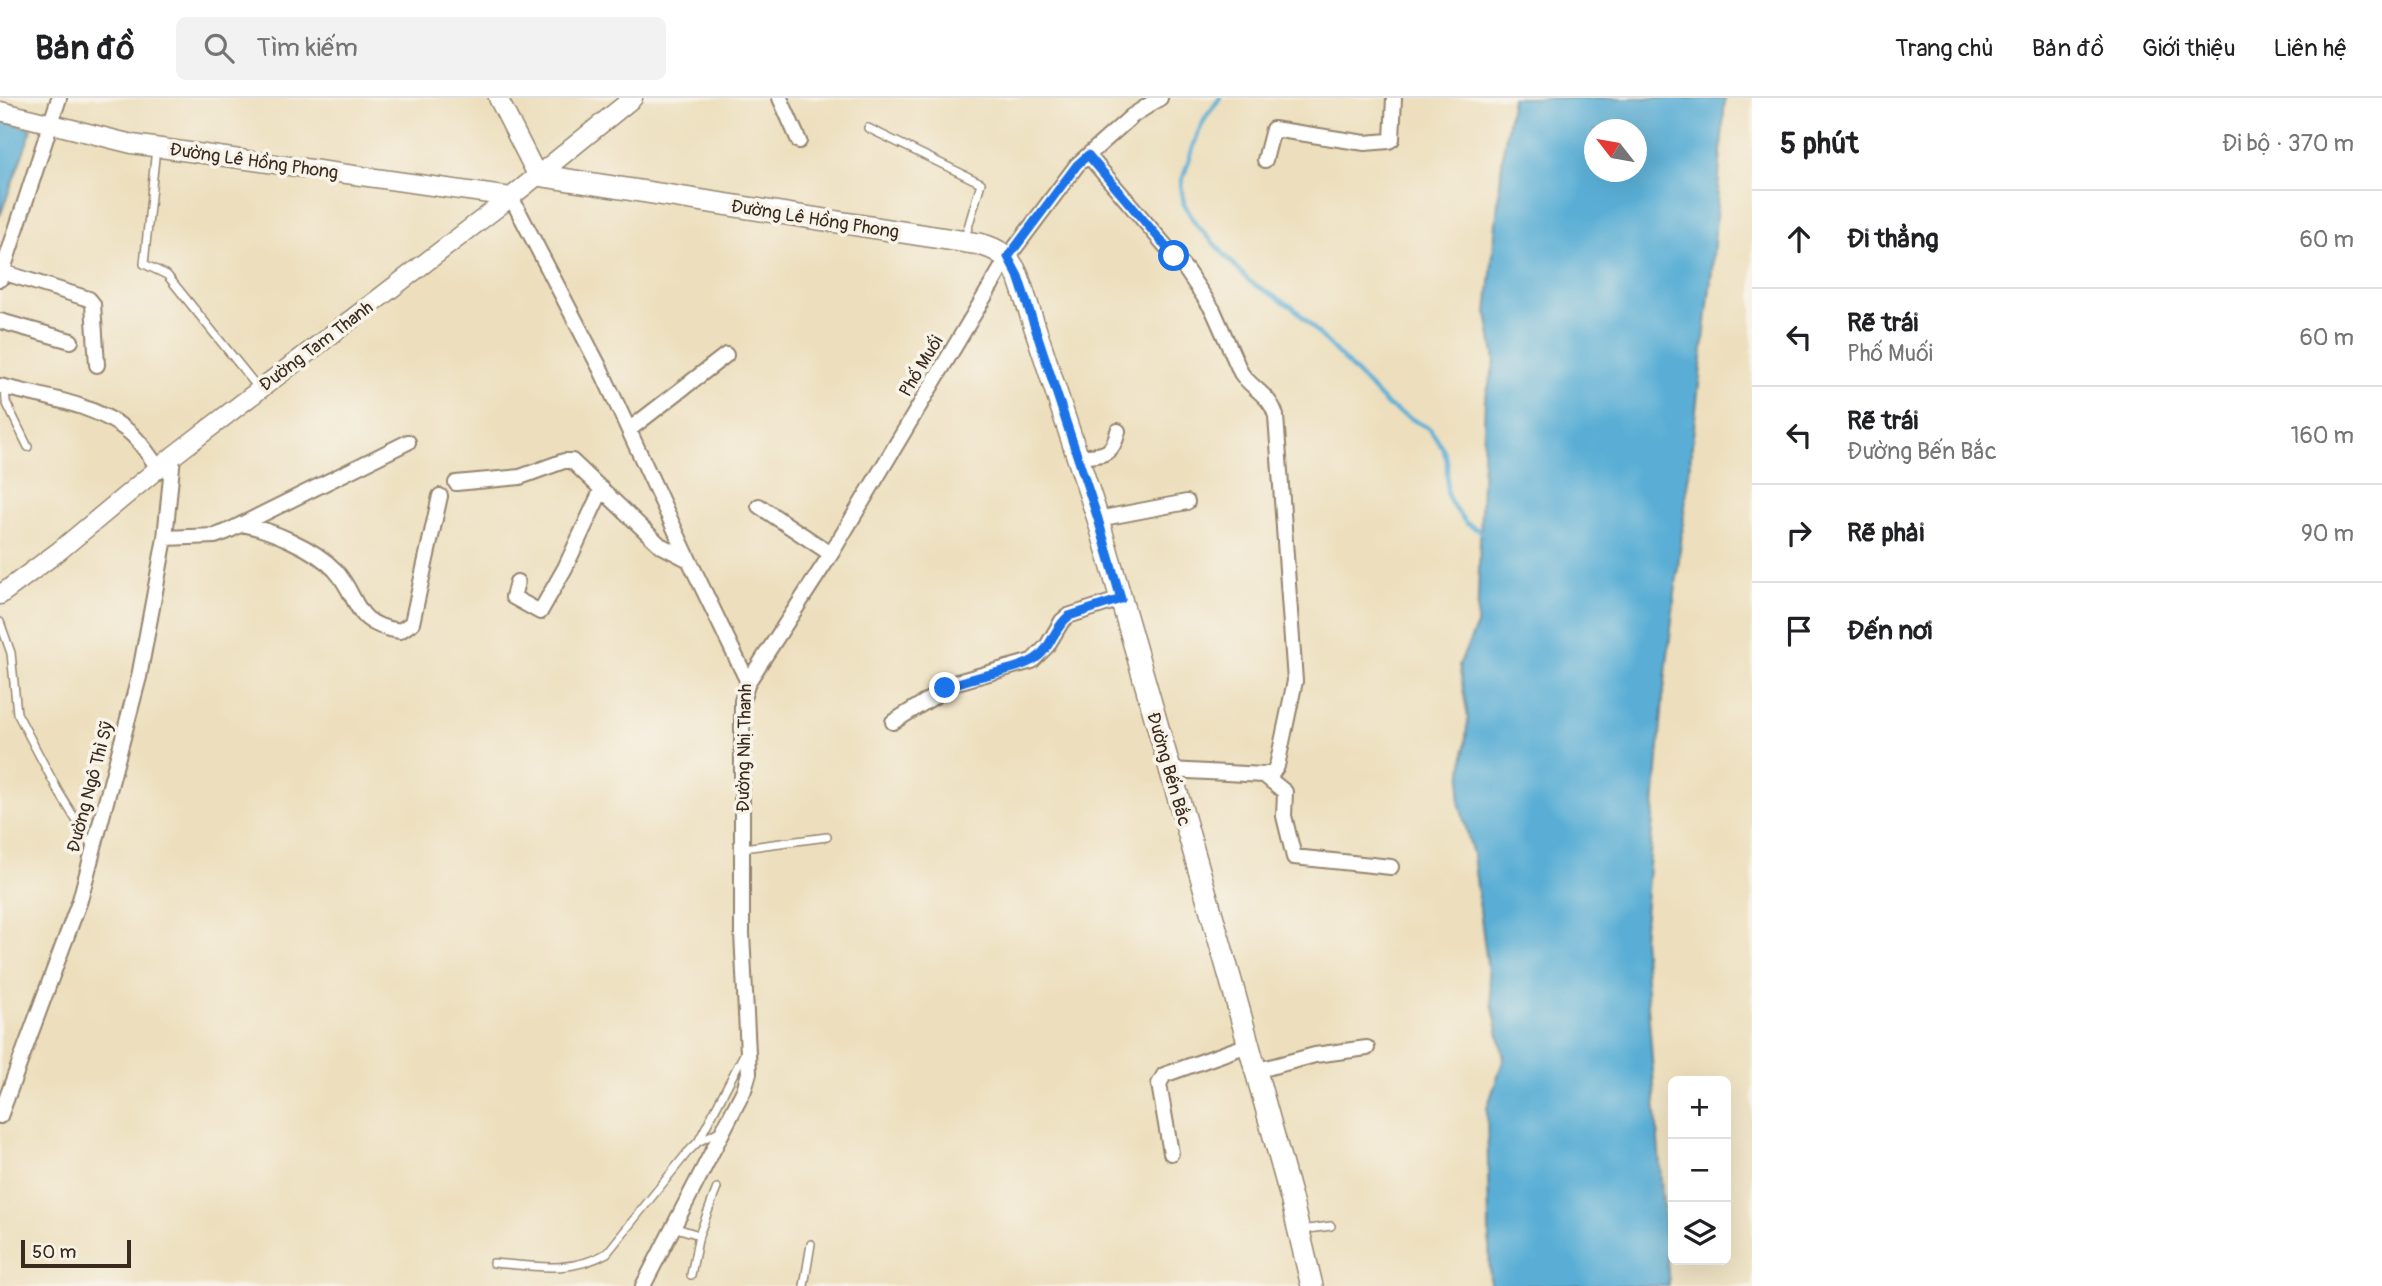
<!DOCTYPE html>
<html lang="vi">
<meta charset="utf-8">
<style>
:root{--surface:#fff;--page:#f2f2f2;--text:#202124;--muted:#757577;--line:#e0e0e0}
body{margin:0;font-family:Pangolin,sans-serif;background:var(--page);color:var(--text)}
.controls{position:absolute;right:21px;bottom:21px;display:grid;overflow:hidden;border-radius:10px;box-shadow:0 7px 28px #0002}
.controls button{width:63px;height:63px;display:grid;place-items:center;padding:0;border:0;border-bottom:2px solid var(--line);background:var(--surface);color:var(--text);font:35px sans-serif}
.compass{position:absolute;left:1584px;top:21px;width:63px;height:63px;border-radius:50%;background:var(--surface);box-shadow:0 7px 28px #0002;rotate:301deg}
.scale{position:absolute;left:21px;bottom:18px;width:110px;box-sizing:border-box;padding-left:7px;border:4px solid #3b2a1e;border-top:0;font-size:19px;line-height:24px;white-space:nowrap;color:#3b2a1e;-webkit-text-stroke:5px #f7f3e8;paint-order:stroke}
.stop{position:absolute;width:21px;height:21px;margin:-16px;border:5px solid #1a73e8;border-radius:50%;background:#fff}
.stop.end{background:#1a73e8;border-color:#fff;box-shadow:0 2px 7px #0008}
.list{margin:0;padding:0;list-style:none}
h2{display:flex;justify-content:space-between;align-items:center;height:91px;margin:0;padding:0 28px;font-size:30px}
h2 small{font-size:23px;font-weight:400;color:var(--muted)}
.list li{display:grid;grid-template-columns:46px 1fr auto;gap:21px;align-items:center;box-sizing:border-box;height:98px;padding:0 28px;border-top:2px solid var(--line)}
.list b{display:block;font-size:26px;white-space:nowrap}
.list p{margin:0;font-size:23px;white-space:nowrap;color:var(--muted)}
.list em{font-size:23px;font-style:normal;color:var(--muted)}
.icon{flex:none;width:38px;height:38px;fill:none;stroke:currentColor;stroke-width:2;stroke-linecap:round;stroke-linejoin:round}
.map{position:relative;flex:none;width:1752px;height:1188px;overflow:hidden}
header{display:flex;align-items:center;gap:42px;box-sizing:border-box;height:98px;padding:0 35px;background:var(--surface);border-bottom:2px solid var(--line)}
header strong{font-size:33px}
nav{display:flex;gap:38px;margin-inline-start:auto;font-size:24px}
.search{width:490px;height:63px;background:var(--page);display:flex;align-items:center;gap:18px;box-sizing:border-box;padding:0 24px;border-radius:10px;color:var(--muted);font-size:26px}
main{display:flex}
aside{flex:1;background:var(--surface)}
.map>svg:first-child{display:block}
.water{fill:#5aaed5;stroke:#4a6c7a;stroke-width:2;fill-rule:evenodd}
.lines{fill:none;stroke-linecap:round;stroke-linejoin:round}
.stream{stroke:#5aaed5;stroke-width:4.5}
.service-casing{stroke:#94846e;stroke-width:10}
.minor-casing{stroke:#94846e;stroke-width:18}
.tertiary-casing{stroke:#94846e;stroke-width:21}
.secondary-casing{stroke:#94846e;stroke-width:24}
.service{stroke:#fff;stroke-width:7}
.minor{stroke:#fff;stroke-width:14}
.tertiary{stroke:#fff;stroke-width:18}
.secondary{stroke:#fff;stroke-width:21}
.route{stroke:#1a73e8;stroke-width:9}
.labels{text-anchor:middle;stroke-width:7;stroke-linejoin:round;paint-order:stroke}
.street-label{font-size:18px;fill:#3b2a1e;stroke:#f7f3e8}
</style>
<header>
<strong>Bản đồ</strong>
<div class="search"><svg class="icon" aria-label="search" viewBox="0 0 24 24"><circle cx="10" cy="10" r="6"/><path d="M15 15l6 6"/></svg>Tìm kiếm</div>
<nav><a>Trang chủ</a><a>Bản đồ</a><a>Giới thiệu</a><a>Liên hệ</a></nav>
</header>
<main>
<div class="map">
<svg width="1752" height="1188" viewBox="0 0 1752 1188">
<rect width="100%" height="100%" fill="#f7f3e8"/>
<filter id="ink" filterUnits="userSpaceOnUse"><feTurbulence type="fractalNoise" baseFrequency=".0143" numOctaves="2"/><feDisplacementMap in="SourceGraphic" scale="14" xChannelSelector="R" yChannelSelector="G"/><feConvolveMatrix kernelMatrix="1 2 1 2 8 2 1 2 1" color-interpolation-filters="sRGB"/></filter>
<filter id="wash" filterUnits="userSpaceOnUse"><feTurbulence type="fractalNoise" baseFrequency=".00686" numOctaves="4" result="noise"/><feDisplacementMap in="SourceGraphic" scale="28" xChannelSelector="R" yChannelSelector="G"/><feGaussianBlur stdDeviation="1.57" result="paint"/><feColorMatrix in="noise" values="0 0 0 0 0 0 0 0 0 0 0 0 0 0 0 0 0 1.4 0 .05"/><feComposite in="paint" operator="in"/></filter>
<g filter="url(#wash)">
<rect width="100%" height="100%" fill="#eddfbd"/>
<path class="water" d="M1512 0H1725L1712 172 1663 601 1643 841 1669 1188H1490L1487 1010 1504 960 1492 905 1473 757 1459 703 1468 620 1459 567 1477 527 1485 302 1495 263 1487 215 1503 55ZM1594 32H1636V74H1594Z
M0 22 32 31 0 118Z"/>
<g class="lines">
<path class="stream" d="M1220 0 1206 19 1198 35 1181 86 1184 106 1195 125 1249 183 1294 210 1388 308 1430 331 1443 351 1447 362V396L1451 405 1466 425 1483 435"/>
</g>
</g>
<g filter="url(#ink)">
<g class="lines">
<g class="service-casing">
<path id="service" d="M868 30 981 85 964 143
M156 50 144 166 167 177 259 291
M5 289 6 304 28 349
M0 524 11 555 17 615 57 691 93 750
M743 750 827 739
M698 1044 746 952
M673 1129 699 1137 691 1177
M1300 1132 1331 1128
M699 1137 717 1090
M493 1165C533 1168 571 1176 607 1155L687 1055 698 1044 721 1032
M804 1188 811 1146"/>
</g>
<g class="minor-casing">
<path id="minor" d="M780 0 799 43
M1088 57 1186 172 1213 212 1241 275C1252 291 1271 298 1276 318L1295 583 1277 668 1273 674 1264 677 1170 672
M1265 62 1273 31 1365 45 1389 43 1392 41 1394 0
M511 99 601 272 689 462 748 584 742 603V835L749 975 744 992 643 1188
M2 174 89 201 93 206 97 267
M0 181 59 0
M0 223 71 243
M0 288C42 299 93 305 128 333 141 343 149 358 159 371
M630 331 726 257
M1078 359C1102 356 1112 360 1118 333
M456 385 520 379 564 363H572L660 447 689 462
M759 408 831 456
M1098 421 1187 404
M242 426C271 432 314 450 335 472 361 501 351 526 400 533L412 525 440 398
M165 440 215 438 226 434 408 344
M517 484 513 499 540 514 565 470 602 391
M748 584 831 456 1008 159 1077 67 1132 18 1160 0
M893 624 957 584 1032 563 1047 548 1062 523 1068 518 1121 501
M1264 677 1285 694 1284 718 1294 759 1391 769
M1255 973 1315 957 1367 950
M0 1018 80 802 139 579 165 440 173 358
M1171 1055 1159 986 1164 977 1248 947"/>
</g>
<g class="tertiary-casing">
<path id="tertiary" d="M498 0 537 77
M0 13 132 46 511 99
M0 497 59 453 173 358 511 99 633 0"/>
</g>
<g class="secondary-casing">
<path id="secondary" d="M537 77 979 146C999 151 1010 159 1018 178L1098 421 1231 883 1291 1100 1312 1188"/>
</g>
<use href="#service" class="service"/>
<use href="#minor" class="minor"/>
<use href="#tertiary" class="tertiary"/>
<use href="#secondary" class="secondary"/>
</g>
</g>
<g class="lines" filter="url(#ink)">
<path class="route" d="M945 590C971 577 1012 575 1035 561 1051 551 1054 529 1069 518L1121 501 1098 421 1018 178 1008 159 1077 67 1088 57 1174 158"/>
</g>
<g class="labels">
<g class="street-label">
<text transform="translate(254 63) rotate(8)" y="6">Đường Lê Hồng Phong</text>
<text transform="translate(815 121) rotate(9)" y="6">Đường Lê Hồng Phong</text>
<text transform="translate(316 248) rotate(-37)" y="6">Đường Tam Thanh</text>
<text transform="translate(921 268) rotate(-59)" y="6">Phố Muối</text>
<text transform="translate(744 650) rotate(-89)" y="6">Đường Nhị Thanh</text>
<text transform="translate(1169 671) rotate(74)" y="6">Đường Bến Bắc</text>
<text transform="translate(90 689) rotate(-75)" y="6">Đường Ngô Thì Sỹ</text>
</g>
</g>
</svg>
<div class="controls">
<button>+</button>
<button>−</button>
<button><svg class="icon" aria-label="layers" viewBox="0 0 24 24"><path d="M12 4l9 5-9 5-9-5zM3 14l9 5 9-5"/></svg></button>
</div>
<svg class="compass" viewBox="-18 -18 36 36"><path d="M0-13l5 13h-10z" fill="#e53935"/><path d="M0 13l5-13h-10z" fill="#757577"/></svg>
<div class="scale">50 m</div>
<div class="stop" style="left:1174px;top:158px"></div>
<div class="stop end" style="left:945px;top:590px"></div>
</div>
<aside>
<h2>5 phút<small>Đi bộ · 370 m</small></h2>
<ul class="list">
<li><svg class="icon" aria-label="ahead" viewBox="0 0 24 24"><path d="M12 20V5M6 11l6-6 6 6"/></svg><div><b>Đi thẳng</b></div><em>60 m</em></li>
<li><svg class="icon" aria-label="left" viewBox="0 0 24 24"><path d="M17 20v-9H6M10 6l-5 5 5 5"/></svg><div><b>Rẽ trái</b><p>Phố Muối</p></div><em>60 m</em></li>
<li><svg class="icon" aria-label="left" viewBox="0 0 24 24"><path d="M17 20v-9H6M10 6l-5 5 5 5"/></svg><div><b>Rẽ trái</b><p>Đường Bến Bắc</p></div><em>160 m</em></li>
<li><svg class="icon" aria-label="right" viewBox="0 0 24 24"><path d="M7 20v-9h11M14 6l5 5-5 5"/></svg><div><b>Rẽ phải</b></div><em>90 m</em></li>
<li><svg class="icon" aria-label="arrive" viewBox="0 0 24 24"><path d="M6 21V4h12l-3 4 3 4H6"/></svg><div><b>Đến nơi</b></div></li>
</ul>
</aside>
</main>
